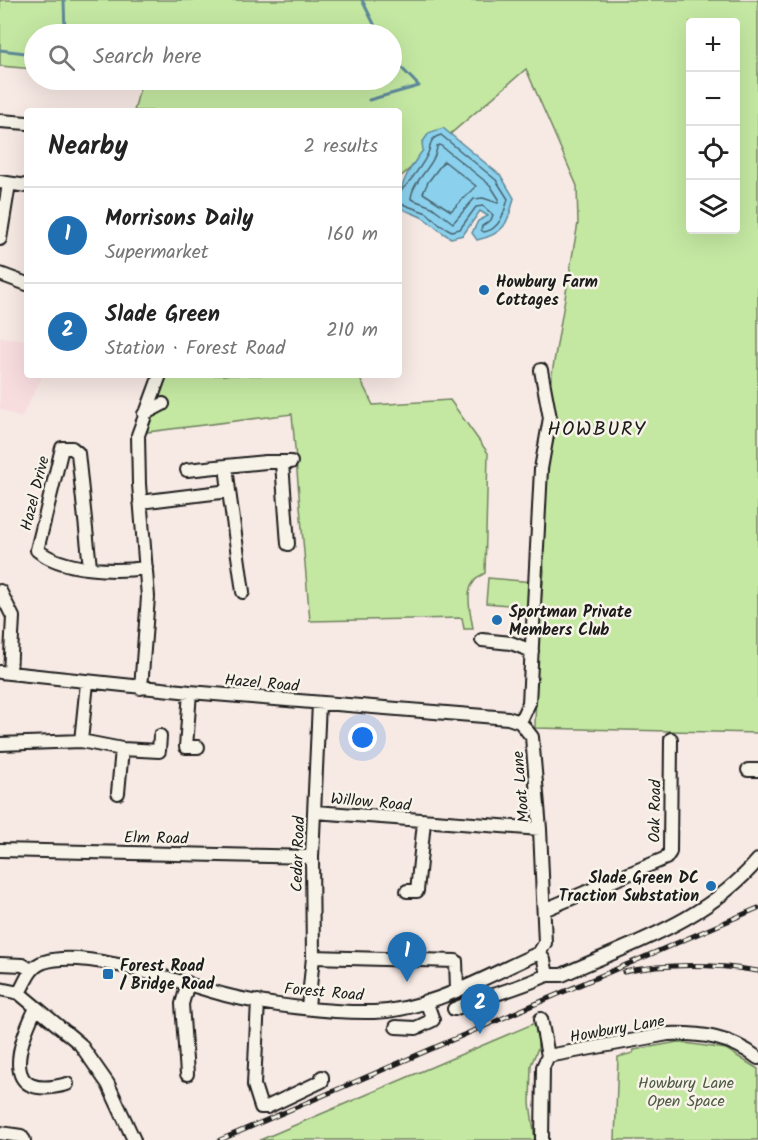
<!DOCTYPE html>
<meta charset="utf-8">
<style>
:root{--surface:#fff;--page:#f2f2f2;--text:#222;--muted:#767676;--line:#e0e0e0;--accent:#1f6fb2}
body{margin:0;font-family:Kalam,sans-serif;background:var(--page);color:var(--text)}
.controls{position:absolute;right:18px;top:18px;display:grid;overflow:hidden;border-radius:6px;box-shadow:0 6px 24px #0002}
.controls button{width:54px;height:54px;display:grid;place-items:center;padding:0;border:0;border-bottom:2px solid var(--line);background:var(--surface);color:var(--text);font:30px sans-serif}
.you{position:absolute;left:363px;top:738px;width:21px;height:21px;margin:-15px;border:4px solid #fff;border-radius:50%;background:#1a73e8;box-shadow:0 0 0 9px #1a73e833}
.badge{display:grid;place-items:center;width:39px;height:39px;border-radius:50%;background:var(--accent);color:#fff;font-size:20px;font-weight:700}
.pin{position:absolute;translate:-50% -50px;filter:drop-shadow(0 2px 3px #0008)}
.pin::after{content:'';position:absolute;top:32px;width:21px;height:18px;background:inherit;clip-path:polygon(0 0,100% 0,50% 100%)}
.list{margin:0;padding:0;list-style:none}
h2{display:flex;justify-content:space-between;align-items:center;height:78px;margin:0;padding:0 24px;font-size:26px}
h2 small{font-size:20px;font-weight:400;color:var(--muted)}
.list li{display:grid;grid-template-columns:39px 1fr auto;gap:18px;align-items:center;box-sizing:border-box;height:96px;padding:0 24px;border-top:2px solid var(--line)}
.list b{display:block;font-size:22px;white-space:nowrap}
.list p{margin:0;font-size:20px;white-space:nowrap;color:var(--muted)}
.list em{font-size:20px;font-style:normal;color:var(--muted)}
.icon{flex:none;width:33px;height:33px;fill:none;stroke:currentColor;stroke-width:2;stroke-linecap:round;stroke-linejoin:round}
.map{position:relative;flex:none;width:758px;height:1140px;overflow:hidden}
.search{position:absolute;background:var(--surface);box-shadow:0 6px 24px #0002;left:24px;top:24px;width:378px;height:66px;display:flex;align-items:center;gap:15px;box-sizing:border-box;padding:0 21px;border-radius:33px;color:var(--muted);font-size:22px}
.panel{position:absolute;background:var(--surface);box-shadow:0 6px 24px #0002;left:24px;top:108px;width:378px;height:270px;border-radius:6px}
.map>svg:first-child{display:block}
.built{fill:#f8dddf}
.green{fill:#c4e8a2;stroke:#70825f;stroke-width:1.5;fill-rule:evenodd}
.water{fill:#8bd1ed;stroke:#5f8999;stroke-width:1.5}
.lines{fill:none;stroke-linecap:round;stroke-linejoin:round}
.shore{stroke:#486470;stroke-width:1.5}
.stream{stroke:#5f8999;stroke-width:3}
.minor-casing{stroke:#1c1c1c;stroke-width:16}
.minor{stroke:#f7f3e8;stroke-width:12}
.rail-casing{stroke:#1c1c1c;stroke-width:5}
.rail{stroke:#f7f3e8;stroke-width:3;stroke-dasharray:9;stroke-linecap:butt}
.poi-dot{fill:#1f6fb2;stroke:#f7f3e8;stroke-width:2}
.labels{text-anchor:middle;stroke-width:5;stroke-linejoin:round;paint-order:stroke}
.poi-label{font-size:16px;font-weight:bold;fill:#1c1c1c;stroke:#f7f3e8;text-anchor:start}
.street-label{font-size:16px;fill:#1c1c1c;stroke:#f7f3e8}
.park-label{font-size:16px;fill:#4e5944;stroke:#f7f3e8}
.quarter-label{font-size:20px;letter-spacing:1.5px;fill:#1c1c1c;stroke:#f7f3e8}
</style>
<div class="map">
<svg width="758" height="1140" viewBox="0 0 758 1140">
<rect width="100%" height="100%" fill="#f7e9e4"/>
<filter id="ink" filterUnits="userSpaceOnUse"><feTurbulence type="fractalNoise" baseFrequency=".0167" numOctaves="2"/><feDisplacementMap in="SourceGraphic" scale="12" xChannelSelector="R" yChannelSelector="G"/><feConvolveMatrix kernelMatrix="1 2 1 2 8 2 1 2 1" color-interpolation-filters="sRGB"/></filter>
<g filter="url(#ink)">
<path class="built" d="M0 337 27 340V375H43L21 418 0 409Z"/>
<path class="green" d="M0 0H758V733L535 728 537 644 544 571 541 536 545 475 554 438 550 385 578 223 577 186 526 69 399 178V111H134L142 80H392V34H34V69L0 66ZM690 22H736V230H690Z
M167 375H358L373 405 450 400 488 453 485 573C461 584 470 607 473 629H464L462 618 310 621 292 414 147 432Z
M488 578 534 582 532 607 486 603Z
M535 1023 538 1025V1048L531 1065 530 1103 535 1140H260Z
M678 1042 726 1049 758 1069V1140H615L618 1057 633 1053 634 1050Z"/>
<path class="water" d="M443 128 501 176 514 198C508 224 504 234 477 240L472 233 478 221 488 216 480 211 463 235 451 238C441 233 435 226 426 220 419 214 408 213 399 207 399 184 409 169 423 150L422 143 429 133Z"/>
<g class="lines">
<path class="shore" d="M440 145 490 185 499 199 498 203 483 198 474 199 453 223 432 207 411 199C412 180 436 166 437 146Z
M444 161 476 186 451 211 423 193 428 182Z
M399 191C405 190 425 161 428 153 432 144 428 139 441 135L496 180 508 199C504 213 500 229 484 232L481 230 482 226 491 220 493 215 483 206 476 207 460 229 452 231 440 225 427 213 399 203"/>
<path class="stream" d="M64 0 65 34
M362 0 379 34
M0 50 34 54
M369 100 419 86 392 58"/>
<g class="minor-casing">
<path id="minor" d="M0 121 27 123
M0 182 27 186
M0 239 9 184
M0 274 27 284
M144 414 163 404
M282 463 288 544
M187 470 226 466
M229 491 226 466 266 462H291
M140 502 229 491 243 592
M90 567 78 453 72 448H62L37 550C63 571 114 572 146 568
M0 591 13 617 10 673
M482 640 511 643 532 651
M0 672 190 692 508 718 520 722 532 737 540 829 545 943 539 953
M141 688 148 597 139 484 138 435 160 375
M190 692 186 747H198
M520 722 529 703 541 469 550 418 541 370
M81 741 87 683
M0 744 81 741 122 749 159 751 160 736
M748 770H758
M118 793 122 749
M315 812 540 829
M0 850 312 857
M407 891H417L424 822
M544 910 666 858 670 852 671 739
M539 953 544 960 547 975H562C633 943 706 921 758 860
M313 957 456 961 457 989
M0 964 23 965 31 970
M0 989 19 993 80 1044 108 1084 134 1140
M19 993C26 981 30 966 44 962 87 948 181 983 225 995 264 1005 333 1013 374 1012 431 1010 488 975 539 953
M258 1001 254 1085 261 1107H267L322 1081V1077
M308 1007 313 957 312 857 319 703
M36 1008C17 1047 0 1102 67 1084
M454 1009C485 996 515 990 547 975
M541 1019 548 1056 543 1067 542 1140
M396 1027 416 1028 433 1020 426 1001
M548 1056 668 1034C701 1033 731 1037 758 1058
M187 1074 182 1004 188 983
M0 1133 21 1136 24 1140"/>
</g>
<use href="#minor" class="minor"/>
<g class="rail-casing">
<path id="rail" d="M624 972C669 963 713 964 758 971
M220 1140 758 908"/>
</g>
<use href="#rail" class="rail"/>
</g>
</g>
<g class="poi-dot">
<circle cx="484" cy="290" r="6"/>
<circle cx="497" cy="620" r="6"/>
<circle cx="711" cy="886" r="6"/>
<rect x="102" y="968" width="12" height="12" rx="3"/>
</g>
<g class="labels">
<g class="poi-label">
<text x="496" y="287">Howbury Farm<tspan x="496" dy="18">Cottages</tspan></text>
<text x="509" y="617">Sportman Private<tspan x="509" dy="18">Members Club</tspan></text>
<text x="699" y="883" text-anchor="end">Slade Green DC<tspan x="699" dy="18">Traction Substation</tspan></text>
<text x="120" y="971">Forest Road<tspan x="120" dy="18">/ Bridge Road</tspan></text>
</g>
<g class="street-label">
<text transform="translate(34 493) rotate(-76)" y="6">Hazel Drive</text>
<text transform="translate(262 682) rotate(5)" y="6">Hazel Road</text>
<text transform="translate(520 787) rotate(-95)" y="6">Moat Lane</text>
<text transform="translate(371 801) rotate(5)" y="6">Willow Road</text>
<text transform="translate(654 811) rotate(-89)" y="6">Oak Road</text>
<text transform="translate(156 837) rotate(1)" y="6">Elm Road</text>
<text transform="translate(297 854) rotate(-88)" y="6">Cedar Road</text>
<text transform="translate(324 991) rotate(5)" y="6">Forest Road</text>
<text transform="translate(617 1028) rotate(-10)" y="6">Howbury Lane</text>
</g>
<g class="park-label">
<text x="686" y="1088">Howbury Lane<tspan x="686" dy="18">Open Space</tspan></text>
</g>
<g class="quarter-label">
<text x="597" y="435">HOWBURY</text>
</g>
</g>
</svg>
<div class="controls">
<button>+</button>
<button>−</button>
<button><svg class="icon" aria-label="locate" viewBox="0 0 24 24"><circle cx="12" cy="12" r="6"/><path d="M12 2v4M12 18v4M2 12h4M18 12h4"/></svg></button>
<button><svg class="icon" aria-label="layers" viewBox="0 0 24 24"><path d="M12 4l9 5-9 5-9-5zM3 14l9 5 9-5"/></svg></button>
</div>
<div class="you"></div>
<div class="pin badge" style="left:407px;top:982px">1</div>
<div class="pin badge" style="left:480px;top:1034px">2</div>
<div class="search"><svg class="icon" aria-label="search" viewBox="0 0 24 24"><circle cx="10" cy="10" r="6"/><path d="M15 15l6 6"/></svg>Search here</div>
<section class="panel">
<h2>Nearby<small>2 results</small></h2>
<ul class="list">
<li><span class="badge">1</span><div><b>Morrisons Daily</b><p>Supermarket</p></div><em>160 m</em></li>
<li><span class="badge">2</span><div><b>Slade Green</b><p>Station · Forest Road</p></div><em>210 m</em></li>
</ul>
</section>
</div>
